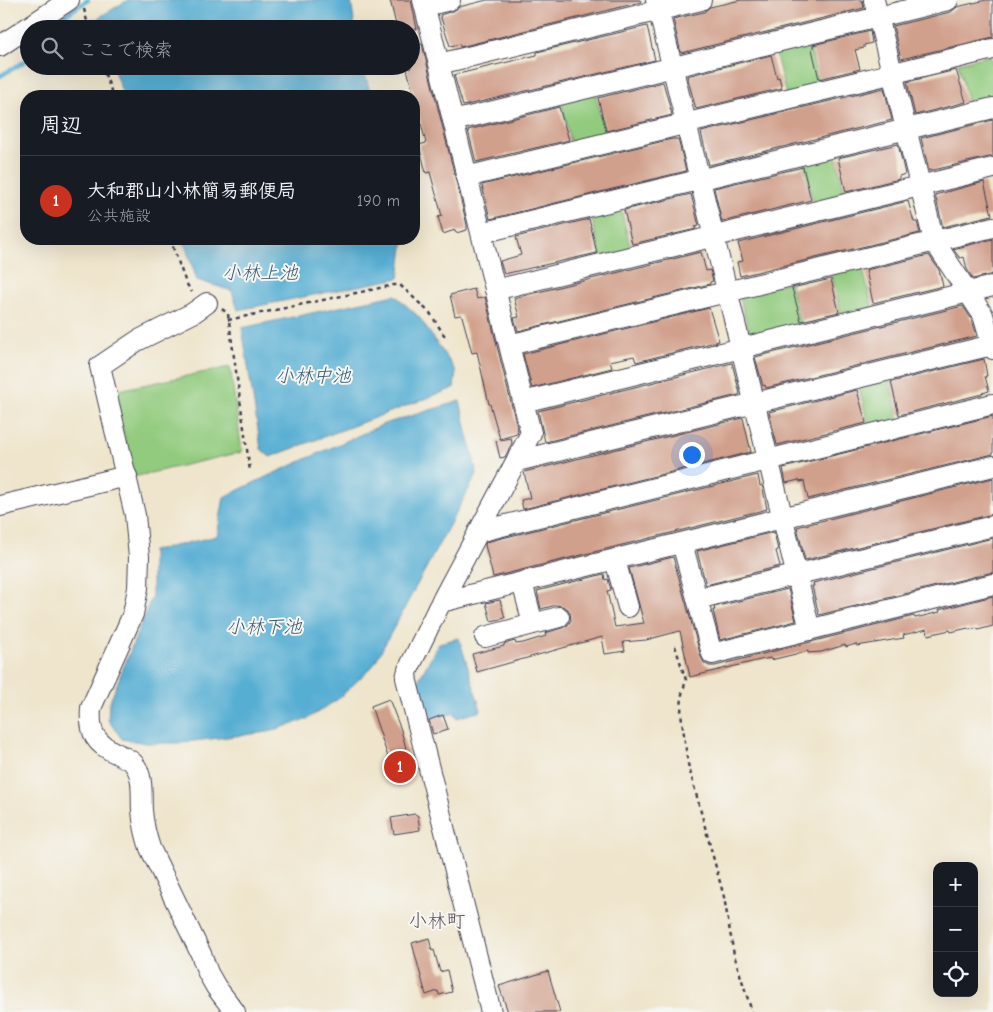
<!DOCTYPE html>
<html lang="ja">
<meta charset="utf-8">
<style>
:root{--surface:#171b24;--page:#20242c;--text:#f1f3f6;--muted:#9ea1a6;--line:#363941;--accent:#c8321e}
body{margin:0;font-family:"Comic Neue","Klee One",sans-serif;background:var(--page);color:var(--text)}
.controls{position:absolute;right:15px;bottom:15px;display:grid;overflow:hidden;border-radius:10px;box-shadow:0 5px 20px #0002}
.controls button{width:45px;height:45px;display:grid;place-items:center;padding:0;border:0;border-bottom:1px solid var(--line);background:var(--surface);color:var(--text);font:25px sans-serif}
.you{position:absolute;left:691px;top:454px;width:18px;height:18px;margin:-12px;border:4px solid #fff;border-radius:50%;background:#1a73e8;box-shadow:0 0 0 8px #1a73e833}
.badge{display:grid;place-items:center;width:32px;height:32px;border-radius:50%;background:var(--accent);color:#fff;font-size:16px;font-weight:700}
.pin{position:absolute;translate:-50% -50%;border:2px solid #fff;box-shadow:0 1px 5px #0006}
.list{margin:0;padding:0;list-style:none}
h2{display:flex;justify-content:space-between;align-items:center;height:65px;margin:0;padding:0 20px;font-size:21px}
h2 small{font-size:16px;font-weight:400;color:var(--muted)}
.list li{display:grid;grid-template-columns:32px 1fr auto;gap:15px;align-items:center;box-sizing:border-box;height:90px;padding:0 20px;border-top:1px solid var(--line)}
.list b{display:block;font-size:19px;white-space:nowrap}
.list p{margin:0;font-size:16px;white-space:nowrap;color:var(--muted)}
.list em{font-size:16px;font-style:normal;color:var(--muted)}
.icon{flex:none;width:28px;height:28px;fill:none;stroke:currentColor;stroke-width:2;stroke-linecap:round;stroke-linejoin:round}
.map{position:relative;flex:none;width:993px;height:1012px;overflow:hidden}
.search{position:absolute;background:var(--surface);box-shadow:0 5px 20px #0002;left:20px;top:20px;width:400px;height:55px;display:flex;align-items:center;gap:12px;box-sizing:border-box;padding:0 18px;border-radius:28px;color:var(--muted);font-size:19px}
.panel{position:absolute;background:var(--surface);box-shadow:0 5px 20px #0002;left:20px;top:90px;width:400px;height:155px;border-radius:20px}
.map>svg:first-child{display:block}
.green{fill:#92cb7e;stroke:#5a765c}
.water{fill:#56aed3;stroke:#3c6887}
.lines{fill:none;stroke-linecap:round;stroke-linejoin:round}
.stream{stroke:#56aed3;stroke-width:4.5}
.building{fill:#d1a08c}
.minor-casing{stroke:#413f51;stroke-width:22}
.path{stroke:#413f51;stroke-width:2.5;stroke-dasharray:4 4;stroke-linecap:butt}
.minor{stroke:#fff;stroke-width:20}
.labels{text-anchor:middle;stroke-width:4;stroke-linejoin:round;paint-order:stroke}
.water-label{font-size:19px;font-style:italic;fill:#375a78;stroke:#f6f6f2}
.neighbourhood-label{font-size:19px;fill:#5f4e57;stroke:#f6f6f2}
</style>
<div class="map">
<svg width="993" height="1012" viewBox="0 0 993 1012">
<rect width="100%" height="100%" fill="#f6f6f2"/>
<filter id="ink" filterUnits="userSpaceOnUse"><feTurbulence type="fractalNoise" baseFrequency=".02" numOctaves="2"/><feDisplacementMap in="SourceGraphic" scale="10" xChannelSelector="R" yChannelSelector="G"/><feConvolveMatrix kernelMatrix="1 2 1 2 8 2 1 2 1" color-interpolation-filters="sRGB"/></filter>
<filter id="wash" filterUnits="userSpaceOnUse"><feTurbulence type="fractalNoise" baseFrequency=".0096" numOctaves="4" result="noise"/><feDisplacementMap in="SourceGraphic" scale="20" xChannelSelector="R" yChannelSelector="G"/><feGaussianBlur stdDeviation="1.12" result="paint"/><feColorMatrix in="noise" values="0 0 0 0 0 0 0 0 0 0 0 0 0 0 0 0 0 1.4 0 .05"/><feComposite in="paint" operator="in"/></filter>
<g filter="url(#wash)">
<rect width="100%" height="100%" fill="#efe5cc"/>
<path class="green" d="M808 40 819 86 786 95 774 48Z
M990 55 993 65V102L969 108 958 63Z
M595 93 606 137 571 145 561 101Z
M835 152 846 198 814 206 803 159Z
M620 205 631 250 601 257 590 212Z
M862 265 873 310 842 318 831 272Z
M790 282 801 328 751 340 739 294Z
M230 367 242 452 133 477 114 391Z
M888 376 899 421 869 428 858 383Z"/>
<path class="water" d="M128 0H351L355 29H98V18Z
M112 66H363L371 96H124Z
M183 239H404L399 278 238 310 232 291 197 280Z
M395 295 419 317 456 371 454 388 270 457 261 449 242 328Z
M460 401 477 474 373 666 338 699 307 719 268 732 177 743H147L122 739 108 720 109 704 152 596V551L217 536 224 497 268 476 384 424Z
M459 638 481 711 457 718 455 713 429 720 418 681 439 643Z"/>
<g class="lines">
<path class="stream" d="M45 28 88 0
M80 29 94 20 98 23
M0 76 29 59"/>
</g>
<g id="blocks">
<path class="building" d="M390 0H411L417 29H397Z
M487 0H640L641 2 460 47V44L450 46 440 15 453 11 459 7Z
M741 0H862L864 8 681 53 673 19 704 12 710 7Z
M986 0H993V37L901 59 893 26 951 12 957 7Z
M647 26 655 60 463 106 454 75 537 55V52Z
M870 31 872 43 864 45V48L855 50 860 69 819 79 812 49 813 48V45Z
M422 44 467 225V230L456 233 455 230 443 234 438 217 442 216 430 172 426 173 419 145 426 143 407 69 411 68V47Z
M771 55 777 78 779 77 782 88 696 109 687 76Z
M956 70 966 102 915 115 907 82Z
M663 82 672 115 606 131 598 98Z
M884 88 892 120 709 165 701 132Z
M559 107 569 140 476 162 468 130Z
M993 120V156L929 171 921 138Z
M672 139H678L686 171 490 219 482 185Z
M898 144 905 174 899 176V179L846 192 838 158Z
M803 167 811 200 722 222 714 188Z
M984 182 992 215 943 227 935 195Z
M691 194 699 226 695 227 696 229 632 244 624 210Z
M908 201 914 222H917L920 233 740 276 737 262 743 261 738 243Z
M589 219 597 253 504 274 500 261 521 255 516 237Z
M993 239V274L973 279 967 269 964 257 960 258 953 249Z
M701 252 706 271 710 270 713 281 710 282V284L518 331 514 318 519 317 514 298Z
M929 255 939 270 943 286 873 303 866 270Z
M831 279 839 312 801 321 792 288Z
M474 289 477 299 485 297 518 431 517 434 500 439 490 404H489L477 352 472 353 462 316 460 315 455 316 450 295Z
M963 306 972 320 977 336 766 388 765 385 763 386 755 357Z
M709 308 719 341 636 362 634 356 610 361 612 368 532 388 523 354Z
M984 359 987 376H985L989 391 982 393V394L899 415 891 382Z
M732 363 740 394 738 395 545 442 538 411Z
M857 390 866 423 777 445 769 412Z
M993 416V454L808 499 804 481 800 482 799 480 786 483 783 468Z
M743 418 751 452 523 509 521 500 530 498 524 472Z
M511 438 512 443 505 457 500 458 496 441Z
M758 475 760 486 762 485 767 509 493 577 485 545 486 542Z
M993 478V514L805 560 797 527Z
M774 532 778 550 776 551 780 566 706 585 697 551Z
M993 538V572L819 615 812 586H814L813 583Z
M673 557 701 657 704 663 709 666H715L914 616 915 618 940 612 939 610 993 596V626L978 630 977 628 969 630 968 628 951 632 950 630 928 635 927 629 903 635 904 638 857 646 856 644 846 647 845 645 821 652 808 653V651L771 660 770 658 760 660 690 677 680 631 646 640 623 642 625 651 605 654 602 637 477 672 472 654 504 646V644L515 641 516 644 523 643 546 636 545 633 562 628 568 625 571 620 570 613 568 609 562 606 556 605 541 609 537 591 604 574 605 580 608 579 611 590 607 591 615 627 644 623 629 568Z
M788 589 796 621 720 640 713 610H715L714 607Z
M500 600 505 618 491 621 486 603Z
M389 699 401 730 413 774 391 780 386 761 389 760 371 706Z
M443 715 448 729 433 734 429 720Z
M415 814 418 816 420 830 394 834 391 818Z
M429 938 432 951 434 950 440 972 447 970 452 992 439 995 438 991 426 995 412 943Z
M548 971 560 1012H508L499 986Z"/>
</g>
</g>
<g filter="url(#ink)">
<use href="#blocks" fill-opacity="0" stroke="#413f51" stroke-width="1"/>
<g class="lines">
<g class="minor-casing">
<path id="minor" d="M423 0 531 433 437 610 408 670 406 678 491 1012
M656 0 810 630
M874 0 934 241 983 315 993 349
M425 6 450 0
M0 46 69 0
M439 64 701 0
M453 121 948 0
M466 177 993 49
M481 233 993 108
M495 290 993 168
M207 303 193 313 137 341 100 366 135 515 139 557 138 588 133 614 91 708C89 733 95 744 118 754 123 757 130 759 134 764 144 776 141 796 142 810 143 823 146 836 150 848L201 954 208 973 216 987 235 1012
M509 345 993 227
M523 402 993 286
M517 461 992 345
M0 506 127 476
M478 532 993 404
M682 543 712 654 993 584
M615 560 628 607
M522 582 533 624
M697 599 993 526
M441 602 993 466
M485 637 559 617"/>
</g>
<path class="path" d="M84 9 89 29
M102 66 113 96
M170 239 186 283 192 292
M222 309 228 314 250 471
M228 320 394 285H400L430 313 446 338
M675 646 686 680 682 694 681 713 688 764 724 897 734 955 752 1012"/>
<use href="#minor" class="minor"/>
</g>
</g>
<g class="labels">
<g class="water-label">
<text x="260" y="279">小林上池</text>
<text x="313" y="382">小林中池</text>
<text x="264" y="633">小林下池</text>
</g>
<g class="neighbourhood-label">
<text x="437" y="927">小林町</text>
</g>
</g>
</svg>
<div class="controls">
<button>+</button>
<button>−</button>
<button><svg class="icon" aria-label="locate" viewBox="0 0 24 24"><circle cx="12" cy="12" r="6"/><path d="M12 2v4M12 18v4M2 12h4M18 12h4"/></svg></button>
</div>
<div class="you"></div>
<div class="pin badge" style="left:400px;top:767px">1</div>
<div class="search"><svg class="icon" aria-label="search" viewBox="0 0 24 24"><circle cx="10" cy="10" r="6"/><path d="M15 15l6 6"/></svg>ここで検索</div>
<section class="panel">
<h2>周辺<small></small></h2>
<ul class="list">
<li><span class="badge">1</span><div><b>大和郡山小林簡易郵便局</b><p>公共施設</p></div><em>190 m</em></li>
</ul>
</section>
</div>
